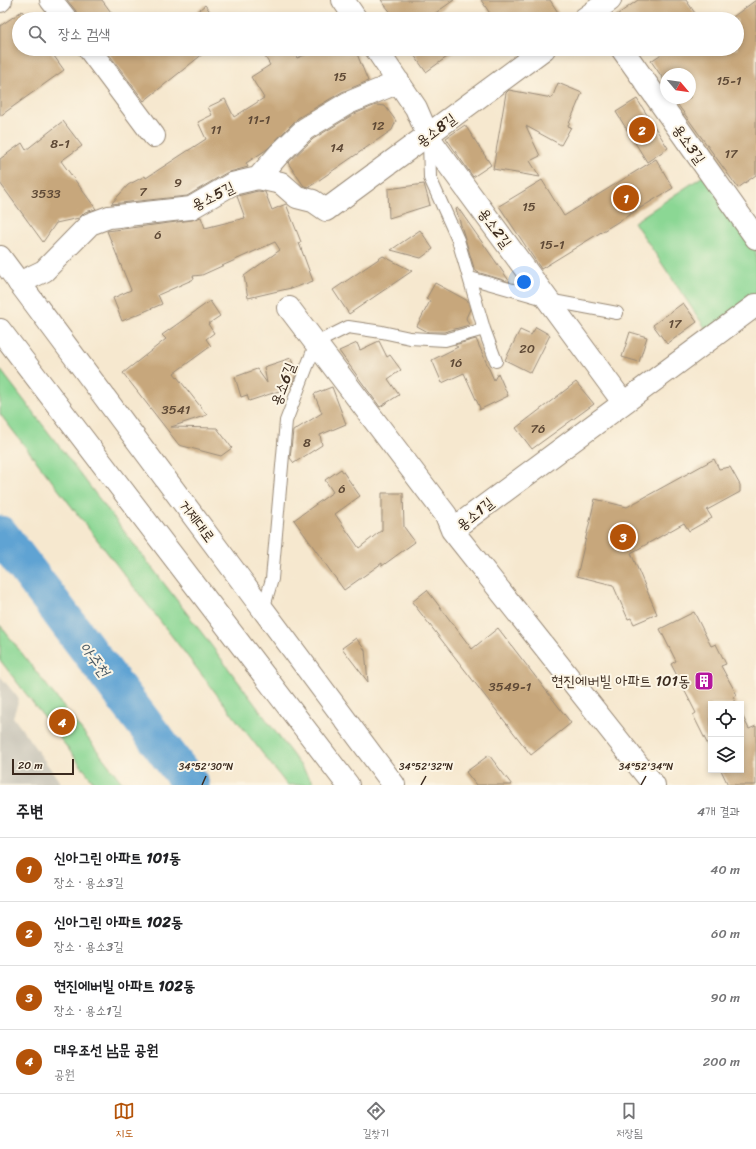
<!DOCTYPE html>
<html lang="ko">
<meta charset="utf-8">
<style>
:root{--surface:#fff;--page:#f2f2f2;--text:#202124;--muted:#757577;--line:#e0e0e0;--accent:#b45309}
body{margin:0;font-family:Sriracha,"Poor Story",sans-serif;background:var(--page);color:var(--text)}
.controls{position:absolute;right:12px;bottom:12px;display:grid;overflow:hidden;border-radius:0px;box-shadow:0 2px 6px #0003}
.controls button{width:36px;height:36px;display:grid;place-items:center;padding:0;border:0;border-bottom:1px solid var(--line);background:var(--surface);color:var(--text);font:20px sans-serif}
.compass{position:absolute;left:660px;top:68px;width:36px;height:36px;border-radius:50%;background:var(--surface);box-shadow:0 2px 6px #0003;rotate:119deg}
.scale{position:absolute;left:12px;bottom:10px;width:62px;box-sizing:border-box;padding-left:4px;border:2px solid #3b2a1e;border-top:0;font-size:11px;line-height:14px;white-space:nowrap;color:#3b2a1e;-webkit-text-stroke:3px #fcf5e5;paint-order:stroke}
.you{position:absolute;left:524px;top:282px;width:14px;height:14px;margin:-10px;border:3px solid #fff;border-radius:50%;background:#1a73e8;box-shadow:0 0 0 6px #1a73e833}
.badge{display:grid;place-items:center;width:26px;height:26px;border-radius:50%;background:var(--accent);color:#fff;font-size:13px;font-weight:700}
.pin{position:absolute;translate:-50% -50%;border:2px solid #fff;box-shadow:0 1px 4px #0006}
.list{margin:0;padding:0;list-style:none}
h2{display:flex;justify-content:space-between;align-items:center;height:52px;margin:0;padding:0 16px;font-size:17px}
h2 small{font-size:13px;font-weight:400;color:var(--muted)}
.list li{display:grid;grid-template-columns:26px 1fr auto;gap:12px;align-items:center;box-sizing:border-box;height:64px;padding:0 16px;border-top:1px solid var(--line)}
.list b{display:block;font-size:15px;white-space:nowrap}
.list p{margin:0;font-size:13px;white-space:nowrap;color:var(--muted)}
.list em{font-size:13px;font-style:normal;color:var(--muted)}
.icon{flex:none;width:22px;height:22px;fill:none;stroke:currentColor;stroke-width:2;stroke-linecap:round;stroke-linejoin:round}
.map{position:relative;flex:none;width:756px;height:785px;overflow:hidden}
.search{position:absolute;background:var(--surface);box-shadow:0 2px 6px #0003;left:12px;right:12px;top:12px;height:44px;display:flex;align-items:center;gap:10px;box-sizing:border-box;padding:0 14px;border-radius:22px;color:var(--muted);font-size:15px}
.sheet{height:308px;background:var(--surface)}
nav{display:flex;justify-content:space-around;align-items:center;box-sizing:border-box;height:56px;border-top:1px solid var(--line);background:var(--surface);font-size:11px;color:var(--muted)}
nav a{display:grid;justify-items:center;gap:2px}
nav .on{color:var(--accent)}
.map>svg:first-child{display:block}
.industrial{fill:#c8c4b8}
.green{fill:#8bd794;stroke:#638059}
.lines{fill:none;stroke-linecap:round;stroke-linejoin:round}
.river{stroke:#5ea3d3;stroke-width:37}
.building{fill:#c7a77c}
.lane-casing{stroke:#988976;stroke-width:14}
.street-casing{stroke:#988976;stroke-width:24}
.secondary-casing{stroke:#988976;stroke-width:24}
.lane{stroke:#fff;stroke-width:12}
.street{stroke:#fff;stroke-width:22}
.secondary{stroke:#fff;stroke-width:22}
.ticks{fill:none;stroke:#3b2a1e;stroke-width:1.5}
.labels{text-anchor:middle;stroke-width:4;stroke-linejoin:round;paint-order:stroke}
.number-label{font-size:13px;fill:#5e4936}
.street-label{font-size:15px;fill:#3b2a1e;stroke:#fcf5e5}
.poi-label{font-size:15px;fill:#3b2a1e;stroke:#fcf5e5;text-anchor:end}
.water-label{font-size:16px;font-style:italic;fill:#495a66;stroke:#fcf5e5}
.ticks-label{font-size:10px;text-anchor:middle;fill:#3b2a1e;stroke:#fcf5e5;stroke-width:4;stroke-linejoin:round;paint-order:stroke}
</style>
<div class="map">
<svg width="756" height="785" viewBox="0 0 756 785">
<rect width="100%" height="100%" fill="#fcf5e5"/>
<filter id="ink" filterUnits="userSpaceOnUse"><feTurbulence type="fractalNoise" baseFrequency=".025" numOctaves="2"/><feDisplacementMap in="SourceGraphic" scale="8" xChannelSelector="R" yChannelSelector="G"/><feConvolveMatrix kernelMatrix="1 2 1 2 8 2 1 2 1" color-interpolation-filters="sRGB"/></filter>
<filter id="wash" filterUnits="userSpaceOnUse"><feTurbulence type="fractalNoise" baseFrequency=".012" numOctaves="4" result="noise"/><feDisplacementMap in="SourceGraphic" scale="16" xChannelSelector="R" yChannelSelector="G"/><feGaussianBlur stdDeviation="0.9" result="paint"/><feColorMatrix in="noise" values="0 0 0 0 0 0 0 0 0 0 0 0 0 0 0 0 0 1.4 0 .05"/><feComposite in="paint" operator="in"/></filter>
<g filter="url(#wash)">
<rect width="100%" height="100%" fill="#f6e8cf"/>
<path class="industrial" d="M0 676 19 699 13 717 62 785H0Z"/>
<path class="green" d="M709 172 756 238V305L712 338 634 222Z
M0 369 205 637 315 785H287L0 414Z
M0 625 124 785H96L0 660Z"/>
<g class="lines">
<path class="river" d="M0 534 191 785"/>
</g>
<g id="blocks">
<path class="building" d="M67 0H102L116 19H78L76 11Z
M381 0H454L427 19H396Z
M481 0H550L559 14 551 19H486L491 15Z
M638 0H686L699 19H611Z
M756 0V175L738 188 673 98H690V74H666V83L651 61 669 49H737V19H730Z
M205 5 216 19H188Z
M22 11 28 19H19V49H49L64 70 0 116V26Z
M105 49H209L144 101Z
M275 49H291L297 58 321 49H355L368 81 342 92 298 118 266 150 246 163 248 167 226 173 187 196 111 204 128 185 145 176 146 178 206 139 198 122 212 115 208 107 225 99 234 117 264 98 251 77 270 65 264 55Z
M423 49H451L454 52 426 72 414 55Z
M558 83 582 93 568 126 571 127 561 145 526 126 540 156 530 161 540 177 493 169 506 93 509 90 552 98Z
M637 99 668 148 647 162 616 112Z
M376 105 385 106 396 121 392 130 309 187 304 186 288 163 313 139 354 114Z
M63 121 82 146 61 161 96 209 85 212 79 218 56 223 43 242 0 183V159L22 143 26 150Z
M465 125 491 165 473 177 446 138Z
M656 159 673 188 541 269 499 206 542 180 564 216Z
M424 184 430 205 389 218 388 189Z
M258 191 265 192 272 210 286 204 301 242 299 243 313 281 291 289V288L248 298 244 276 280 250 275 242 202 275 193 276 194 279 158 295 162 304 122 321 113 298 131 290 107 231 192 220 201 217 205 228 245 218 237 196Z
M458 208 510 282 477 272 474 268 456 209Z
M420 230 433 249 421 258 391 250Z
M383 256 412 271 349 314 333 290Z
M435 283 468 301 470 309 466 318 469 325 444 332H428L417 326 430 301 426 299Z
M210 301 220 316 208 324 214 333 206 339 211 346 174 373 207 415 171 427 217 428 232 448 221 456 179 445 123 373 166 339 162 335Z
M683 303 697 322 667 344 653 325Z
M536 327 550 335 531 373 505 360 520 330 531 335Z
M630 332 647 337 639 362 622 357Z
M476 339 494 380 498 373 508 396 479 410 480 408 464 373 442 383 432 360 458 347 454 345Z
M379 341 387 357 390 355 401 370 388 379 399 395 380 407 339 351 357 343 360 350Z
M291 358 296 374 291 387 249 401 247 395 241 397 235 377 257 369 267 383 264 367Z
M576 382 594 404 532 449 516 428Z
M332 387 346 424 320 435 322 445 294 463 290 458 293 431 322 413 314 394Z
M714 459 719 469 730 467 740 485V492L707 510 712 518 689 531 684 523 631 553 657 614 634 624 631 618 628 619 613 585 577 576 595 499 627 507Z
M341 469 360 496 335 514 359 548 382 530V493H403L404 527 415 542 382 566V563L344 590 294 520 333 492 325 480Z
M427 590 472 649 498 628 571 723 531 755 412 602Z
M694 612 711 646 716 644 726 664 721 666 737 695 733 697 737 704H711V751L693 715 696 713 671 664 676 661 660 629Z
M356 638 365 650 368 682 342 648Z
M741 713 749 729 756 726V785H728L721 770H741Z
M489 755 512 785H476L466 772Z"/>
</g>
</g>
<g filter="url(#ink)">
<use href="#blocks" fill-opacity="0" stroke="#988976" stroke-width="1"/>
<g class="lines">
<g class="lane-casing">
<path id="lane" d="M429 141 430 178 458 240 484 329 496 361
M470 278 548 300 617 313
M263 610 272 579 286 421 316 343 348 327 382 332 410 338 445 340 484 329"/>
</g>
<g class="street-casing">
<path id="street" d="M51 0 66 19
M343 0 356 19
M0 1 1 0
M584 19 610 0
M89 49 154 136
M376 49 416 108 428 136 437 149 623 402
M622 49 756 238
M258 178 281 183 297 197 313 201 326 210 544 49
M19 283 44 271 90 224 109 217 191 208 232 184 258 178 279 154 305 129 348 103 399 82
M289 308 446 515 452 530
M654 785 452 530 756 305"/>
</g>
<g class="secondary-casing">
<path id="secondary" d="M0 257 394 785
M0 330 348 785"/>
</g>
<use href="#lane" class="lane"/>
<use href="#street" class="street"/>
<use href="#secondary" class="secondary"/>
</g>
</g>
<path class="ticks" d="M202 785 206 776M421 785 426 776M641 785 646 776"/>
<defs>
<g id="building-square" transform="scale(1)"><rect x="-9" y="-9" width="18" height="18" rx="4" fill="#b5179e" stroke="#fcf5e5"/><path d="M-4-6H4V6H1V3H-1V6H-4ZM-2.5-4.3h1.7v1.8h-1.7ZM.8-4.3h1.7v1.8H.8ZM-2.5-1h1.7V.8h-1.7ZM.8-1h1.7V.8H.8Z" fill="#fff"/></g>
</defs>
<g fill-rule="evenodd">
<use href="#building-square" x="704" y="681"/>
</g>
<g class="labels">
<g class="number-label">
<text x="340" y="81">15</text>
<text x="729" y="85">15-1</text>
<text x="259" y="124">11-1</text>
<text x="378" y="130">12</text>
<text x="216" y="134">11</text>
<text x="60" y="148">8-1</text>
<text x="337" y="152">14</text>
<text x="731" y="158">17</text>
<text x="178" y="187">9</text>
<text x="143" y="196">7</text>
<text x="46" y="198">3533</text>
<text x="529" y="211">15</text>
<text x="158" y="239">6</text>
<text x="552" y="249">15-1</text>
<text x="675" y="328">17</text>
<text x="527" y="353">20</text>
<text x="456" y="367">16</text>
<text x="176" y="414">3541</text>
<text x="538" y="433">76</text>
<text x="307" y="447">8</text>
<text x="342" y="493">6</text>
<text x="510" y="691">3549-1</text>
</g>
<g class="street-label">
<text transform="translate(436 130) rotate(-37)" y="5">용소8길</text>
<text transform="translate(689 144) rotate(55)" y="5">용소3길</text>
<text transform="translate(213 196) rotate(-26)" y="5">용소5길</text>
<text transform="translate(495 228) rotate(54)" y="5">용소2길</text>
<text transform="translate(283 384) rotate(-69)" y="5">용소6길</text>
<text transform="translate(475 514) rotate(-39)" y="5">용소1길</text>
<text transform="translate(197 521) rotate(53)" y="5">거제대로</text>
</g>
<g class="poi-label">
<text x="690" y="686">현진에버빌 아파트 101동</text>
</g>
<g class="water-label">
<text transform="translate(95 659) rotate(53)" y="6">아주천</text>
</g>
</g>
<g class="ticks-label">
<text x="206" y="770">34°52'30"N</text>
<text x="426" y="770">34°52'32"N</text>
<text x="646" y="770">34°52'34"N</text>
</g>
</svg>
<div class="controls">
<button><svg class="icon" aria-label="locate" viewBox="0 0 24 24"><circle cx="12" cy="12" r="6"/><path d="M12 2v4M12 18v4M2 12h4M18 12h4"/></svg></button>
<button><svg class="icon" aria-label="layers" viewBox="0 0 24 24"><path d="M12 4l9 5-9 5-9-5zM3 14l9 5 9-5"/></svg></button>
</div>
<svg class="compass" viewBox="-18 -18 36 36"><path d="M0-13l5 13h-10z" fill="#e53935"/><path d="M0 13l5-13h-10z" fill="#757577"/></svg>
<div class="scale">20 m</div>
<div class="you"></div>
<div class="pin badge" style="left:626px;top:198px">1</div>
<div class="pin badge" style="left:642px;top:130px">2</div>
<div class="pin badge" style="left:623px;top:537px">3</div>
<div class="pin badge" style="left:62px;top:722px">4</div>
<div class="search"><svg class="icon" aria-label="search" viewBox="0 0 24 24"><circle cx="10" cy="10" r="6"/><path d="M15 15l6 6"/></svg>장소 검색</div>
</div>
<section class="sheet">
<h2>주변<small>4개 결과</small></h2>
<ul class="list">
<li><span class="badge">1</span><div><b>신아그린 아파트 101동</b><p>장소 · 용소3길</p></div><em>40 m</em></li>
<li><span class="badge">2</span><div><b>신아그린 아파트 102동</b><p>장소 · 용소3길</p></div><em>60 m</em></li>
<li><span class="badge">3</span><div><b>현진에버빌 아파트 102동</b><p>장소 · 용소1길</p></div><em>90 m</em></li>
<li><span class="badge">4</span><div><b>대우조선 남문 공원</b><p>공원</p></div><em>200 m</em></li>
</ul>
</section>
<nav>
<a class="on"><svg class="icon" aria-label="map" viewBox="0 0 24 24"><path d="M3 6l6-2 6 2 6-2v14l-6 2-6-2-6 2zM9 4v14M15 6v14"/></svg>지도</a>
<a><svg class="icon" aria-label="directions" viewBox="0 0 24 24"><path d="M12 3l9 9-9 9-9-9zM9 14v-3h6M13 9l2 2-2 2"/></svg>길찾기</a>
<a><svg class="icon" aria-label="saved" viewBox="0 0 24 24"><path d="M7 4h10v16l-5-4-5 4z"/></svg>저장됨</a>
</nav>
